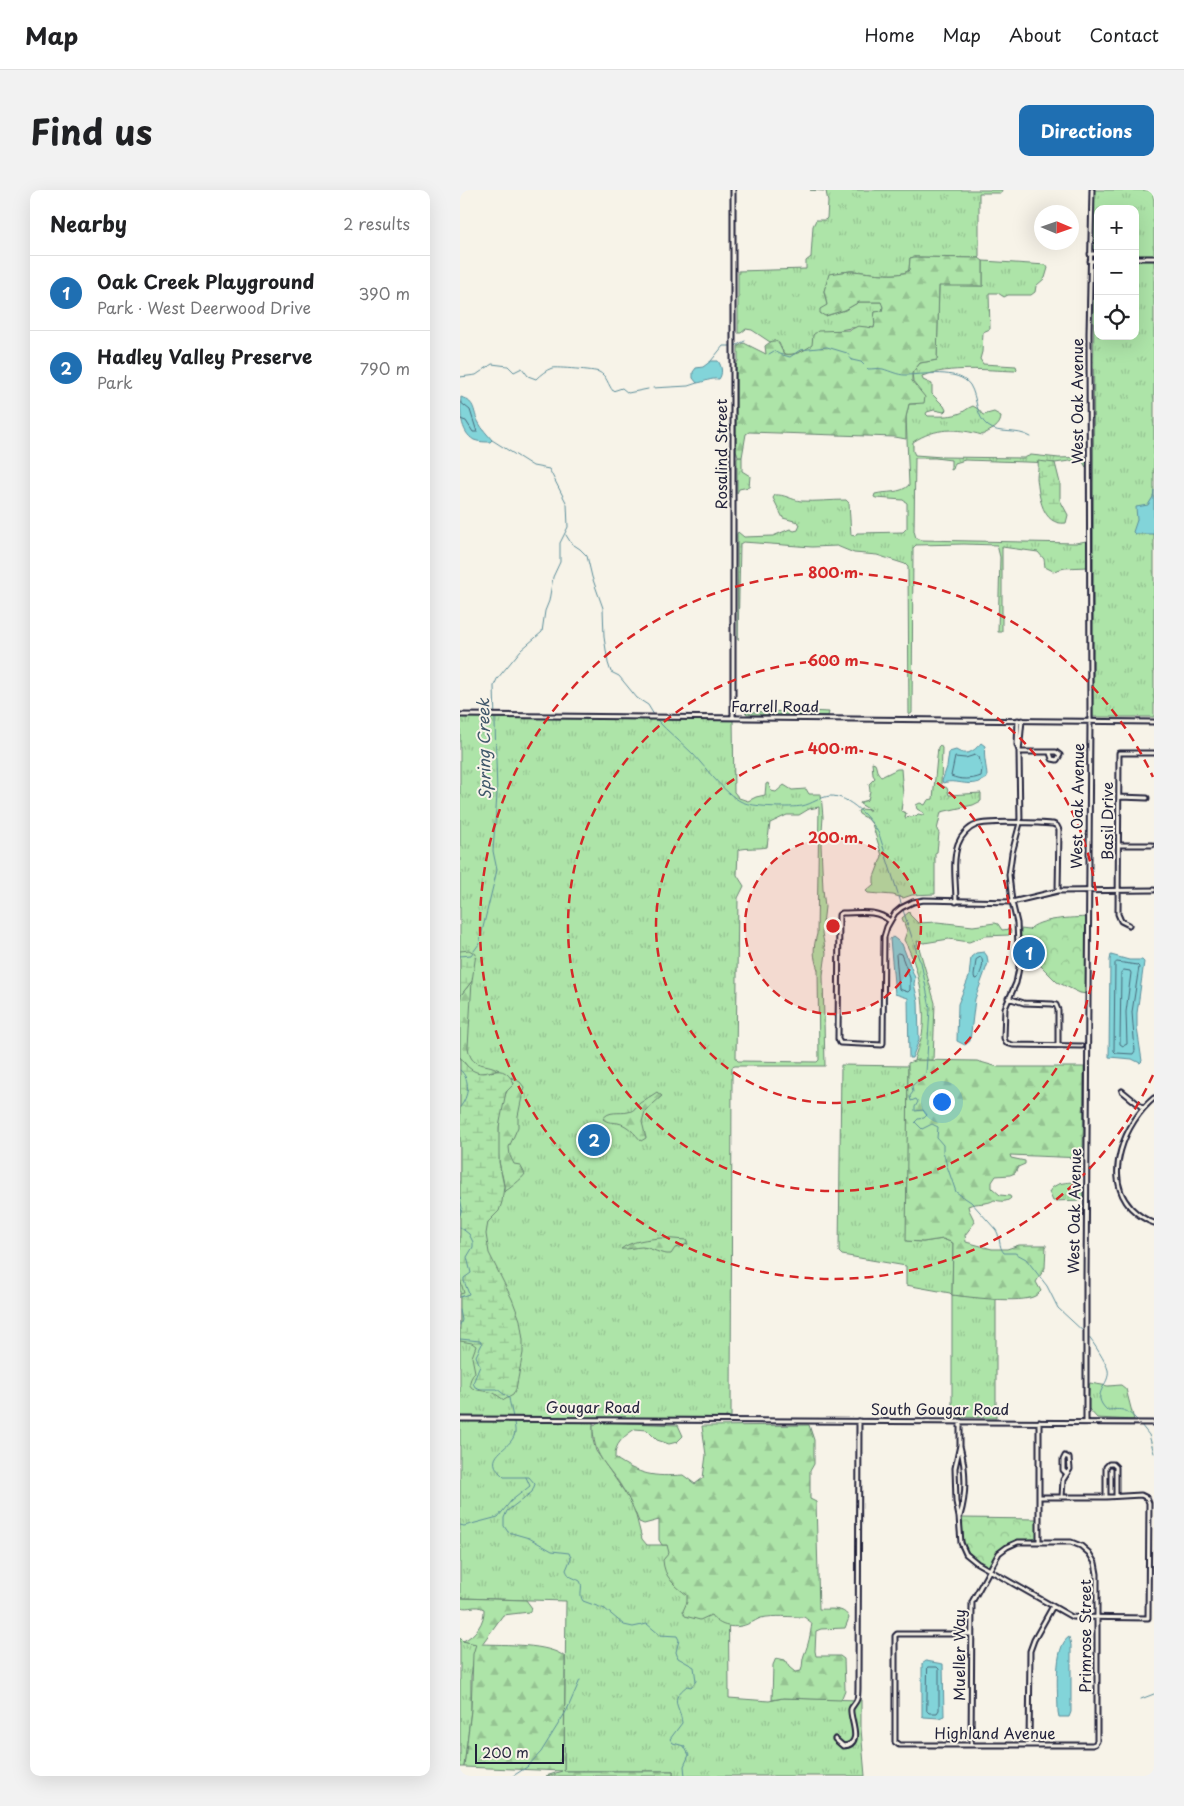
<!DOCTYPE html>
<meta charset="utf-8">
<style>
:root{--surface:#fff;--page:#f2f2f2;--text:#202124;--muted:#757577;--line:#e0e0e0;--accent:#1f6fb2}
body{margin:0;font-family:"Playpen Sans",sans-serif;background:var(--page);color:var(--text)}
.controls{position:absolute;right:15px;top:15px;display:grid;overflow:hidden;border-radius:10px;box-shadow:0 5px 20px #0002}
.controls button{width:45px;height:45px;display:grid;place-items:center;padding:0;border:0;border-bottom:1px solid var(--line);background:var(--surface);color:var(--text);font:25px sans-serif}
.compass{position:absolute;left:574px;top:15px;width:45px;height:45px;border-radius:50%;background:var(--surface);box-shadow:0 5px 20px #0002;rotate:92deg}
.scale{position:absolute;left:15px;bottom:12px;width:89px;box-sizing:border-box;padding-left:5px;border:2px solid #22223b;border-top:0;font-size:14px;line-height:18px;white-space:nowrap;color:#22223b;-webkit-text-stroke:4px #f7f3e8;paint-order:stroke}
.you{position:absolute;left:481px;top:911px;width:18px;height:18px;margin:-12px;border:4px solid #fff;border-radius:50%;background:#1a73e8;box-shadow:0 0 0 8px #1a73e833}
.badge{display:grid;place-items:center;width:32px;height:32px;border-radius:50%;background:var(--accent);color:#fff;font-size:16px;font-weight:700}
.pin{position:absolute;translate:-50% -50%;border:2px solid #fff;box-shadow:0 1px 5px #0006}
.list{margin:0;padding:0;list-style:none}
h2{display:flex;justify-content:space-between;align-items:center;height:65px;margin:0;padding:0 20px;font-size:21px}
h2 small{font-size:16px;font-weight:400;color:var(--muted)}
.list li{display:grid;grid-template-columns:32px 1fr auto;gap:15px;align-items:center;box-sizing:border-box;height:75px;padding:0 20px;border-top:1px solid var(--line)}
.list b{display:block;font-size:19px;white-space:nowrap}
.list p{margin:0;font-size:16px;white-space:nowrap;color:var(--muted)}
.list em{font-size:16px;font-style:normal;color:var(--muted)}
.icon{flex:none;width:28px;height:28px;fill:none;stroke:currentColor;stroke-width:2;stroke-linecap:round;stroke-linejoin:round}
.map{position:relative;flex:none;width:694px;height:1586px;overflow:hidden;border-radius:10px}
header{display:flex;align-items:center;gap:30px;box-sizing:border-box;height:70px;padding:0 25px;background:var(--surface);border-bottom:1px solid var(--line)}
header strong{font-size:24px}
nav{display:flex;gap:28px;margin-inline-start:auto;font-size:18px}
.intro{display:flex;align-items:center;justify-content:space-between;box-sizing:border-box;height:120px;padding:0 30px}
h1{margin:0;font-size:35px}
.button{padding:12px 22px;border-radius:10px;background:var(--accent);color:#fff;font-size:18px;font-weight:700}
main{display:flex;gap:30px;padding:0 30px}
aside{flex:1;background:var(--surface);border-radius:10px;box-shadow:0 5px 20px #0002}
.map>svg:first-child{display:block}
.grass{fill:url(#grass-tufts);stroke:#688372;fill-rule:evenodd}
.forest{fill:url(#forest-firs);stroke:#688372}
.wetland{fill:url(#wetland-marsh);stroke:#688372}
.park{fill:url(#park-crowns);stroke:#688372}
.water{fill:#82d4d9;stroke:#5c8d9a}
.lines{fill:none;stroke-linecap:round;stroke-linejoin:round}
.shore{stroke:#48697a;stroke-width:1}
.stream{stroke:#5c8d9a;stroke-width:1}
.minor-casing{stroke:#22223b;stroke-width:7}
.minor{stroke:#f7f3e8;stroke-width:3}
.ring{fill:none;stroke:#d62828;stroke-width:2.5;stroke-dasharray:9 6}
.labels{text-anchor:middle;stroke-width:4;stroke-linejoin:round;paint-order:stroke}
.street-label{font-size:15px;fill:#22223b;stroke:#f7f3e8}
.water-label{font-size:16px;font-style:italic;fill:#3f576a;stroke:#f7f3e8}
.centre{fill:#d62828;stroke:#f7f3e8;stroke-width:2.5}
.ring-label{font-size:15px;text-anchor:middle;font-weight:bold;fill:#d62828;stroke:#f7f3e8;stroke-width:4;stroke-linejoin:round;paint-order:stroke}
</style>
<header>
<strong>Map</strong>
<nav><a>Home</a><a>Map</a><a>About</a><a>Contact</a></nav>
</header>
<div class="intro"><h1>Find us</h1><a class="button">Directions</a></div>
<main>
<aside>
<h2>Nearby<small>2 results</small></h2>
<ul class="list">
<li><span class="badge">1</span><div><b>Oak Creek Playground</b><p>Park · West Deerwood Drive</p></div><em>390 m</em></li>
<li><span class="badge">2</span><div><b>Hadley Valley Preserve</b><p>Park</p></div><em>790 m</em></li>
</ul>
</aside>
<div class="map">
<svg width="694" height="1586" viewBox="0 0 694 1586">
<defs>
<pattern id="grass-tufts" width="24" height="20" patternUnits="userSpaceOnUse" patternTransform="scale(1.25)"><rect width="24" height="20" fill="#ade4a8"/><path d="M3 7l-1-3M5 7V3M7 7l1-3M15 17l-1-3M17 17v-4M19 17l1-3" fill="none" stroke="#95c392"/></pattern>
<pattern id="forest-firs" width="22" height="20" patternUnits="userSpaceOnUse" patternTransform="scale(1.25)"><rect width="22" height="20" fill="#ade4a8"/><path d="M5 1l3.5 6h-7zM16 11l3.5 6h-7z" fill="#95c392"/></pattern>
<pattern id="wetland-marsh" width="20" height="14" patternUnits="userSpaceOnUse" patternTransform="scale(1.25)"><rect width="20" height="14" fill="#ade4a8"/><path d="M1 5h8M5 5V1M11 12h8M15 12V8" fill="none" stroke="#95c392"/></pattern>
<pattern id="park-crowns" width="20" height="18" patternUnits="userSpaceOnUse" patternTransform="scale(1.25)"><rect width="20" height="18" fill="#ade4a8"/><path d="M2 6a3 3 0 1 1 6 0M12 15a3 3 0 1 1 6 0" fill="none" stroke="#95c392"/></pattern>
</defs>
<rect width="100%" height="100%" fill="#f7f3e8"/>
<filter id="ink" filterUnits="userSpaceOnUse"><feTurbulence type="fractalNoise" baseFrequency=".02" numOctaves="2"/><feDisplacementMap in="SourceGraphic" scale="10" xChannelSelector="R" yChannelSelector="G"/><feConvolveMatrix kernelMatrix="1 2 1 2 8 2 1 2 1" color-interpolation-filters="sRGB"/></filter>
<g filter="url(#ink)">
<path class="grass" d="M350 0H542L541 3H519V68L454 67 450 68 449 80C440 89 403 81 390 81 383 82 376 83 370 84L364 101 367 115 360 123 366 126 385 120 399 112H422L423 117 422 122H415C413 128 416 133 414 138 390 135 375 141 353 150V155C344 161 335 166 324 164L319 153 315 151 310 152 292 140 286 139 281 143H278V81L346 79V71L351 67 353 36 356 30H365L367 28 368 12 366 1Z
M634 0H694V527H633ZM638 19H675V146H638Z
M523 71 586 75 588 78 585 88 576 96 575 102 571 105H548L544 107 538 103H529L530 139 523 142 522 162 520 169 523 174 556 176 557 179 555 181C525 180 491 176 462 186L463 190 472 194V204L484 216 486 220 484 222 474 220 467 222 466 224 468 226C478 226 488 227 498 224 503 223 507 218 513 216L518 219 523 225 534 222 541 226C541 237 531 240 522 245 497 238 476 237 453 252V261L455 265 482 267 564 268 571 265 599 268 627 267V279L623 272 617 270 595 273 505 270 495 273 493 279 491 280V270L475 268H455L454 341 456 348 461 350 616 353 626 351 628 354 627 377 605 378 593 381 585 377 584 369 578 362 542 357V442H538L540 367 537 355 504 354 456 355 453 358 452 523 449 525 448 377 445 374 417 365 394 363 377 356 352 357 283 352 280 354 278 450 277 344 278 342 284 347 313 346 330 339 334 341 338 340 340 335 338 332 323 328 313 308 315 305C324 304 332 310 341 311 356 312 371 310 386 310L389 313 391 345 395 346 397 343H401L443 342 447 338V313L443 310 416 308 414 307 415 304C427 301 440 304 449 295L446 227 449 214H456L452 183 460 173 477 170 479 95 523 96Z
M278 267H282V281L290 286 289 297 279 299 277 303V269Z
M347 521 369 522 368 526 287 524 285 522Z
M0 526 273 529 274 602 279 608 288 611 296 607 305 605 306 594 308 593 311 601 316 602 324 595 332 600 346 599 349 604H361L363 627 361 655 363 699 365 717 362 743 366 763 363 785 365 876H275L272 877 271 1227 266 1226V1229L0 1227ZM359 617 357 744C353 758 353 766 358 780L359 870 357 872 278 871 276 869 278 708 284 696 277 685 278 660C287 657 298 659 307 657L310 633 327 625H339L349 619Z
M480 555 482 558 481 595 487 598 489 605 521 603V611L513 615 481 622 477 640 479 643 477 662 475 663V704L452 705 443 708 433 705 408 703 406 701 414 694V687L422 666 420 659 412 634 408 629 399 624 398 621 401 619 410 620 400 614 401 612 408 610 410 601 409 594 415 588 413 585 412 572 415 573 417 581 421 587 437 579H441L443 605 441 621 446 623 445 628 456 626 458 624 463 625 464 623 457 619 456 615 460 613 465 615 468 610 473 609 478 557Z
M449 722 450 725 458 733 477 732 513 736 535 733 538 734 542 740 550 739 551 742 549 745 525 746 509 752 489 749 464 753 457 751 475 813 473 870 454 871C455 863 460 854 462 845 467 817 458 774 444 750L447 741 442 728Z
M381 875 448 876 447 1051 463 1052 483 1049 493 1053 492 1105 536 1109V1228L492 1227V1105L490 1103 446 1095V1076L382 1065 379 1062Z
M612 992 619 993 622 997 623 1010 593 1011 589 1002C594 993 603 993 612 992Z
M630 1193 648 1196 661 1195 666 1199 674 1230 637 1228 628 1218 629 1196Z
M0 1230 133 1231V1250L136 1261 173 1314 182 1349 187 1355H268L269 1508 309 1511 323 1508 401 1510V1539L405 1586H213V1581H104L106 1411 0 1408Z
M0 1448 3 1451 16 1454 11 1486V1520L4 1577H0Z"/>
<path class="forest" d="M454 67 519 68 523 71V96H479L477 170 460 173 452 183V191L465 207 464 213 449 214 446 227V249L435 247 289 242 286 244 282 267H278L276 260V175L278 171V156L284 153 306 164 305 156C318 145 318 154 324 164 335 166 344 161 352 155L353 145 358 141 390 140 398 136 414 138C416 133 413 128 415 122L422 121 423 117 421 112H399L385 120 365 126 360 123V119L367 115 364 101 369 84C376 83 383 82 390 81 403 81 440 89 449 80L450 68Z
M12 791 8 857C11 880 24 871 39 880L18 884 10 880 0 867V812L1 805Z
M457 870 517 871 538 877H624L623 968 550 965 551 968 565 971V974L558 977 555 983 550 985 536 986 532 992V998L540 1005 550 1006 551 1008C546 1013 540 1011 534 1010 527 1015 517 1012 508 1016L509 1020 515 1032 505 1045 506 1052 532 1059H547L559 1055H586L585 1078 576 1092 581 1101C579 1103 577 1105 575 1106 561 1114 509 1107 492 1105L493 1053 483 1049 463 1052 446 1051 448 876V873Z
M51 887 60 892 64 897 58 926V937L49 957 50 966 54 974 60 975 65 984C63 988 48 1000 44 1002 45 991 40 981 39 970 37 954 39 918 46 903 47 900 51 897 54 894Z
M197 902 202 906 185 921 182 932 186 948 181 951C175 944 168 935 158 933 152 932 148 933 143 929 148 920 160 924 168 922 175 921 176 916 180 913 186 909 191 906 197 902Z
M201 1048 226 1050 228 1054 215 1058 211 1064C200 1065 193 1058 182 1057 175 1057 168 1060 161 1059 171 1051 188 1049 201 1048Z
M141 1232 218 1235 223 1246 217 1252 209 1254 197 1250 187 1240 175 1239C164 1246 154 1254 155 1268 180 1285 193 1287 223 1285L235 1294 243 1288 246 1265 242 1236 349 1235 354 1250V1274L350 1281V1309L356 1312 359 1419C370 1420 384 1416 389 1428L385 1438 361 1439 356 1441 355 1461 356 1466H380L384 1469 385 1500 381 1510 323 1508 312 1510 313 1475 316 1468 325 1470 329 1477 335 1482 341 1481C343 1476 342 1470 344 1465 349 1453 350 1446 352 1433L344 1427C331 1427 314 1425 301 1428 297 1429 294 1432 290 1433 276 1440 259 1437 251 1425L240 1430 225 1426 223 1421 227 1412V1405C214 1395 204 1387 203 1370L209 1363 207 1355H202L199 1350V1330L184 1334 179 1332C174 1319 169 1308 161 1296 146 1273 133 1266 133 1236Z
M0 1408 66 1410 72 1418 69 1422 43 1425 22 1454C43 1455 89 1453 105 1467L104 1581H213V1586H86L102 1581 4 1577 11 1520 13 1464 16 1454 3 1451C15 1446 25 1432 24 1419 14 1414 10 1420 0 1417Z"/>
<path class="wetland" d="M578 271 595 273 600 293V310L608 325 606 333C582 336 579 306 577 288 577 282 579 277 578 271Z
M9 760 16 764 12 791 1 805 0 812V761Z
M0 867C23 903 39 862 54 894L46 902 39 937V972L44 996 42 1012 39 1021 28 1032 26 1044 29 1063 52 1109 60 1130 63 1150V1163L56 1199 53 1205 44 1210C41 1208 37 1205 34 1203 21 1199 0 1203 15 1182L12 1167 16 1156 12 1153 0 1151V1104L4 1103 0 1089Z"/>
<path class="park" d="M628 727 627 804 620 803 597 792 574 769H564V756L561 755V739L569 740C578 728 613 728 628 727Z
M502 1328 577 1329V1348C571 1350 566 1349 560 1350 544 1351 536 1363 529 1376H526C503 1363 503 1354 502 1328Z"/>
<path class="water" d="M251 171H258C262 176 263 184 259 189 250 188 245 192 237 193L233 188V182L236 178 243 177Z
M1 207C17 213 12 221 19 233 22 239 28 245 32 250L30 252C25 252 19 252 14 250 0 242 0 221 1 207Z
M694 300V344H675L673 342 677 330 676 317 688 315 693 307Z
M521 553 525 556C523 567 527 577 527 588 510 600 498 588 483 593L482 591 487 577 489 562 496 560C507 567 514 561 521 553Z
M433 747 442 754 455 788 454 794 458 811 459 850 452 868H449L448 808 435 804 430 749Z
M524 762 527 766 528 773 515 809 510 851 505 855 497 851 498 814 509 787 511 767 516 763Z
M651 765 669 770H682L684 772 677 823V838L682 871 680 873 672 869 649 867 650 770Z
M609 1447 611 1455V1522L609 1527H599L598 1522C598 1504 593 1457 609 1447Z
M466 1471 483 1474 484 1526 479 1528 464 1527 462 1526V1474Z"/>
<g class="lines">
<path class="shore" d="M0 212 10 220 17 242H13L6 231 0 229
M516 565 519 567 522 579 521 586C511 590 500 590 491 586L495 567 505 568Z
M438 763 441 764 450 788V800L448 802 439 799 436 765Z
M521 767C525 774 521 781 518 788L515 789 514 786 516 770Z
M657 772 677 775 679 777 672 822 675 861 673 864 656 863 654 861 655 774Z
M664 780 670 781 671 783 666 822 667 854 663 856 660 854 661 783Z
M468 1477H477L479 1479V1520L477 1523H469L467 1521Z"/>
<path class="stream" d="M275 156 285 151
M309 164 314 161 319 164 330 167 340 160 367 157 387 163 392 170 401 172 408 179C413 179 418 178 423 179 430 181 438 185 445 185 462 185 498 178 510 195 518 208 515 226 528 236 539 245 556 238 571 247
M251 171 263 156H271
M0 187 16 185 32 174 48 176 54 182 62 178 68 186 76 189C80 185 86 180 92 178 96 177 135 180 139 182 147 186 148 195 153 201L162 198 168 203 188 199
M193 198 228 196 237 193
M106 345 111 353 120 359 127 366 132 387 143 418 144 447 148 473 151 482 159 486 177 508 188 515 194 525
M197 530C208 542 221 552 233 564 245 577 269 609 285 613 296 617 330 618 342 616 352 614 360 607 370 606 389 605 411 629 419 644L442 716
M443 720 459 769 461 772 470 818 466 883 452 896 453 902 450 906 451 911 456 909 458 912 455 917V921L463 920 467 925 464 928 458 929 455 932 462 939 472 934 478 937 477 948 483 955V961L487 976 496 1002 511 1012 536 1040C541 1048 538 1056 544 1063H555L566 1069 587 1096 598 1118 625 1143
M0 766 11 765 19 754 37 680 33 661 37 605 34 496 37 489 61 460 82 442 85 421 89 411 93 387 100 372V353L108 337 107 314 89 279 73 276 32 250
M0 880C11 889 9 907 0 917
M0 1007 2 1018 0 1025
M0 1037 9 1044 13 1052V1057L7 1067 11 1083 4 1088V1091L9 1104 0 1107
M0 1120 2 1130 0 1135
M628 1146C633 1152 646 1172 648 1180 651 1195 629 1203 647 1220 663 1219 665 1218 677 1230
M0 1149 20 1151 22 1154 16 1166 20 1176 13 1193 15 1197 21 1199H37L49 1208C50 1216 56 1237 55 1243 51 1261 19 1265 44 1287H69L75 1294 72 1302 47 1321 44 1328V1336L48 1342 69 1348 92 1361 109 1363 111 1368 106 1380C109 1388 113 1387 120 1391 124 1397 118 1404 123 1411L145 1419 164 1435 173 1437 187 1434 200 1445 217 1446 219 1450 216 1462 218 1468 234 1477 236 1491 231 1497 227 1496C208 1511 220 1514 222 1533L210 1549 213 1553 224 1556 229 1565 224 1576 225 1586
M681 1235 689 1245 694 1263
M0 1335 4 1336 38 1327 51 1311 70 1296 66 1287
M681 1509 694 1504
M53 1586 67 1577 81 1562 107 1520 120 1490"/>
<g class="minor-casing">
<path id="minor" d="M630 64H638
M675 68H694
M630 71H638
M0 525 694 532
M273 528V0
M558 530 557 555 559 561
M562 530 559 562 560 633 552 663 549 685 552 712 557 733 559 778 556 793 545 818 544 848 546 853 553 855 622 856
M559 562H596L600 565 597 570 592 569 590 563
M660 607 687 608
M659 655H692
M496 712C496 694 492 671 498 654 501 646 508 638 516 635 531 630 575 633 593 634L597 636 599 640 598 701
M430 731C416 719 399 723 382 723L379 725 378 849 380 853 422 855 423 853 424 747 427 737 435 723 441 718 453 712 464 710 552 712 598 701 694 700
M669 735 661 731 658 724 659 563H694
M548 808 564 813 592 814 596 815 598 820V855
M662 901 683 918
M694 908C665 932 642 987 671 1018 678 1025 685 1030 694 1033
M0 1229 694 1233
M500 1231V1255L495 1278 496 1312 499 1327 501 1353 506 1364 517 1373 612 1427 688 1428 689 1313 687 1308 681 1305 646 1307H579
M626 1232V1089L630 531 629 143 632 0
M602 1307 603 1290 610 1279 609 1268 605 1266 603 1270V1280L606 1283
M646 1307V1277L649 1274H653L656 1277V1306
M500 1326C507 1303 506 1279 500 1256
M579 1351V1232
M375 1549 383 1556C405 1555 389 1528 391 1519 392 1516 396 1513 397 1509 398 1506 398 1501 398 1497L399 1231
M511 1555 512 1412 539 1363 547 1357 558 1352H611L621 1356 629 1363 635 1373 637 1384V1551L635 1554 632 1555C567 1555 503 1555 439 1555L435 1552V1446L437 1444H511
M569 1555 570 1461 574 1450 593 1416"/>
</g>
<use href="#minor" class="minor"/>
</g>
</g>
<circle cx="373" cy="736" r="88" fill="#d62828" fill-opacity=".12"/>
<g class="ring">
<circle cx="373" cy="736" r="88"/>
<circle cx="373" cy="736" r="177"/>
<circle cx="373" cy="736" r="265"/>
<path d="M693 885A353 353 0 1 1 693 587"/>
</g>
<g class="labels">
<g class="street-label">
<text transform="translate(618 211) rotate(-90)" y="5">West Oak Avenue</text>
<text transform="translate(262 264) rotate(-90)" y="5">Rosalind Street</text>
<text x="315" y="522">Farrell Road</text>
<text transform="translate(618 616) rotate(-89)" y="5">West Oak Avenue</text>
<text transform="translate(648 631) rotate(-90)" y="5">Basil Drive</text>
<text transform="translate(615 1021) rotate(-89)" y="5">West Oak Avenue</text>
<text x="133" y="1223">Gougar Road</text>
<text x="480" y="1225">South Gougar Road</text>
<text transform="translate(626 1446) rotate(-90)" y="5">Primrose Street</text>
<text transform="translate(500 1465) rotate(-90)" y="5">Mueller Way</text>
<text x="535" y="1549">Highland Avenue</text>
</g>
<g class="water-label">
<text transform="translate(24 559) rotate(-91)" y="6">Spring Creek</text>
</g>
</g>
<circle cx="373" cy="736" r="8" class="centre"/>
<g class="ring-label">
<text x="373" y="388">800 m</text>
<text x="373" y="476">600 m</text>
<text x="373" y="564">400 m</text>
<text x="373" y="653">200 m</text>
</g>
</svg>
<div class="controls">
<button>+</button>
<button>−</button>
<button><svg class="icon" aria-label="locate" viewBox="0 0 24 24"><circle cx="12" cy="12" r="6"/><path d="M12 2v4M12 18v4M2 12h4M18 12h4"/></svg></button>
</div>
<svg class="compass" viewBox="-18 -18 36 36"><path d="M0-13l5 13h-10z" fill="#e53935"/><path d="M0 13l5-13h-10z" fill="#757577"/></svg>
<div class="scale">200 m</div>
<div class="you"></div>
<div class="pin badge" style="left:569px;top:763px">1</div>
<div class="pin badge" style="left:134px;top:950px">2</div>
</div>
</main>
